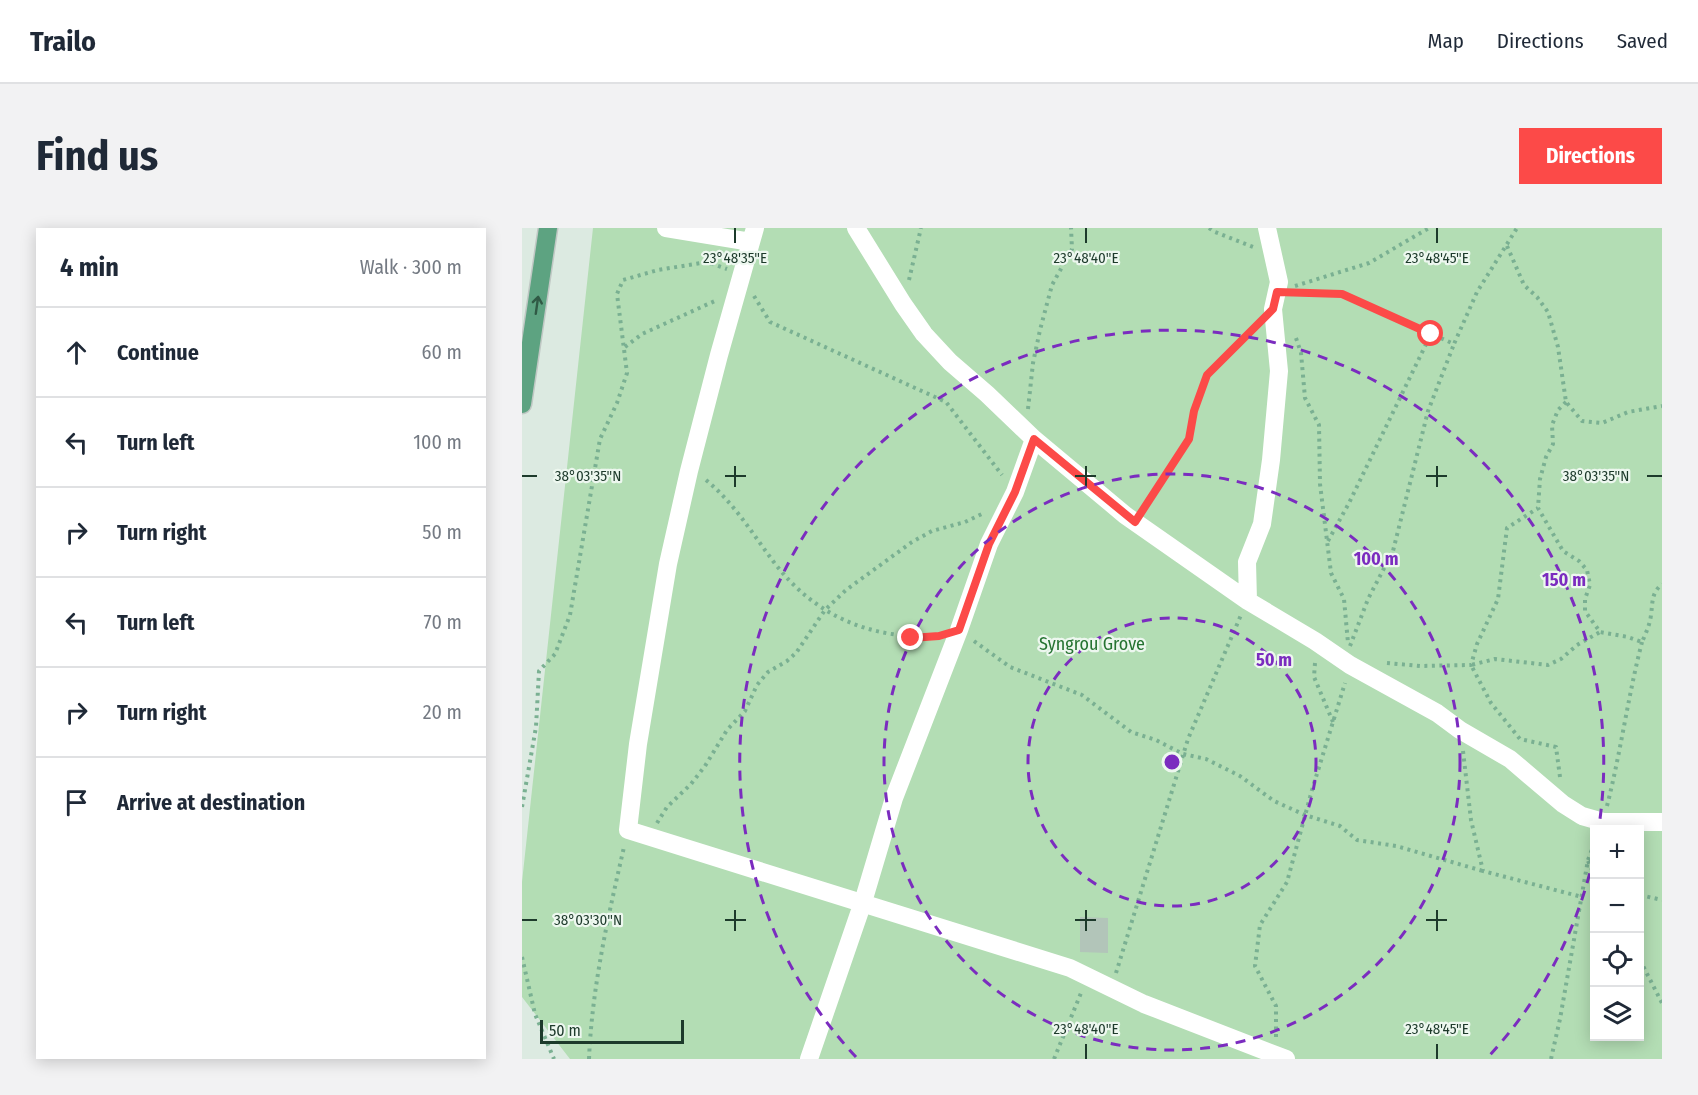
<!DOCTYPE html>
<meta charset="utf-8">
<style>
:root{--surface:#fff;--page:#f2f2f3;--text:#1f2937;--muted:#747a83;--line:#e0e1e3;--accent:#fc4a48}
body{margin:0;font-family:"Fira Sans Condensed",sans-serif;background:var(--page);color:var(--text)}
.controls{position:absolute;right:18px;bottom:18px;display:grid;overflow:hidden;border-radius:0px;box-shadow:0 3px 15px #0003}
.controls button{width:54px;height:54px;display:grid;place-items:center;padding:0;border:0;border-bottom:2px solid var(--line);background:var(--surface);color:var(--text);font:30px sans-serif}
.scale{position:absolute;left:18px;bottom:15px;width:144px;box-sizing:border-box;padding-left:6px;border:3px solid #1d3a2b;border-top:0;font-size:16px;line-height:21px;white-space:nowrap;color:#1d3a2b;-webkit-text-stroke:4px #edf7ef;paint-order:stroke}
.stop{position:absolute;width:18px;height:18px;margin:-14px;border:4px solid #fc4a48;border-radius:50%;background:#fff}
.stop.end{background:#fc4a48;border-color:#fff;box-shadow:0 2px 6px #0008}
.list{margin:0;padding:0;list-style:none}
h2{display:flex;justify-content:space-between;align-items:center;height:78px;margin:0;padding:0 24px;font-size:26px}
h2 small{font-size:20px;font-weight:400;color:var(--muted)}
.list li{display:grid;grid-template-columns:39px 1fr auto;gap:18px;align-items:center;box-sizing:border-box;height:90px;padding:0 24px;border-top:2px solid var(--line)}
.list b{display:block;font-size:22px;white-space:nowrap}
.list em{font-size:20px;font-style:normal;color:var(--muted)}
.icon{flex:none;width:33px;height:33px;fill:none;stroke:currentColor;stroke-width:2;stroke-linecap:round;stroke-linejoin:round}
.map{position:relative;flex:none;width:1140px;height:831px;overflow:hidden;border-radius:0px}
header{display:flex;align-items:center;gap:36px;box-sizing:border-box;height:84px;padding:0 30px;background:var(--surface);border-bottom:2px solid var(--line)}
header strong{font-size:28px}
nav{display:flex;gap:33px;margin-inline-start:auto;font-size:21px}
.intro{display:flex;align-items:center;justify-content:space-between;box-sizing:border-box;height:144px;padding:0 36px}
h1{margin:0;font-size:42px}
.button{padding:15px 27px;border-radius:0px;background:var(--accent);color:#fff;font-size:21px;font-weight:700}
main{display:flex;gap:36px;padding:0 36px}
aside{flex:1;background:var(--surface);border-radius:0px;box-shadow:0 3px 15px #0003}
.map>svg:first-child{display:block}
.green{fill:#b3ddb4;fill-rule:evenodd}
.building{fill:#b2c5b9}
.lines{fill:none;stroke-linecap:round;stroke-linejoin:round}
.major-casing{stroke:#c0c8c4;stroke-width:21}
.path{stroke:#7ab092;stroke-width:4;stroke-dasharray:3 4.5;stroke-linecap:butt}
.minor{stroke:#fff;stroke-width:18}
.major{stroke:#5da381;stroke-width:18}
.oneway{stroke:#305a45}
.route{stroke:#fc4a48;stroke-width:8}
.ticks{fill:none;stroke:#1d3a2b;stroke-width:2}
.ring{fill:none;stroke:#7b2cbf;stroke-width:3;stroke-dasharray:10 8}
.labels{text-anchor:middle;stroke-width:4.5;stroke-linejoin:round;paint-order:stroke}
.park-label{font-size:18px;fill:#257331;stroke:#edf7ef}
.ticks-label{font-size:15px;text-anchor:middle;fill:#1d3a2b;stroke:#edf7ef;stroke-width:4.5;stroke-linejoin:round;paint-order:stroke}
.centre{fill:#7b2cbf;stroke:#edf7ef;stroke-width:3}
.ring-label{font-size:18px;text-anchor:middle;font-weight:bold;fill:#7b2cbf;stroke:#edf7ef;stroke-width:4.5;stroke-linejoin:round;paint-order:stroke}
</style>
<header>
<strong>Trailo</strong>
<nav><a>Map</a><a>Directions</a><a>Saved</a></nav>
</header>
<div class="intro"><h1>Find us</h1><a class="button">Directions</a></div>
<main>
<aside>
<h2>4 min<small>Walk · 300 m</small></h2>
<ul class="list">
<li><svg class="icon" aria-label="ahead" viewBox="0 0 24 24"><path d="M12 20V5M6 11l6-6 6 6"/></svg><div><b>Continue</b></div><em>60 m</em></li>
<li><svg class="icon" aria-label="left" viewBox="0 0 24 24"><path d="M17 20v-9H6M10 6l-5 5 5 5"/></svg><div><b>Turn left</b></div><em>100 m</em></li>
<li><svg class="icon" aria-label="right" viewBox="0 0 24 24"><path d="M7 20v-9h11M14 6l5 5-5 5"/></svg><div><b>Turn right</b></div><em>50 m</em></li>
<li><svg class="icon" aria-label="left" viewBox="0 0 24 24"><path d="M17 20v-9H6M10 6l-5 5 5 5"/></svg><div><b>Turn left</b></div><em>70 m</em></li>
<li><svg class="icon" aria-label="right" viewBox="0 0 24 24"><path d="M7 20v-9h11M14 6l5 5-5 5"/></svg><div><b>Turn right</b></div><em>20 m</em></li>
<li><svg class="icon" aria-label="arrive" viewBox="0 0 24 24"><path d="M6 21V4h12l-3 4 3 4H6"/></svg><div><b>Arrive at destination</b></div></li>
</ul>
</aside>
<div class="map">
<svg width="1140" height="831" viewBox="0 0 1140 831">
<rect width="100%" height="100%" fill="#dceae1"/>
<path class="green" d="M71 0H1140V831H48L0 769V654ZM1072 602H1118V808H1072Z"/>
<path class="building" d="M558 689 586 690V725L558 724Z"/>
<g class="lines">
<g class="major-casing">
<path id="major" d="M0 176 26 0"/>
</g>
<path class="path" d="M687 0 693 4 731 19
M985 18 1002 57 1015 69 1026 84 1036 119 1044 174 1060 193 1080 195 1106 184 1140 178
M387 52 399 0
M773 58 847 35 907 0
M771 64 820 66 932 116 955 64 995 0
M232 68 248 94 424 174 480 247
M774 110 779 125 783 170 797 197 798 256 809 345 822 371 826 415
M103 119 120 106 195 72
M1044 174 1036 182 1030 197 1031 216 1024 229 1018 251 1016 280 1041 323 1057 333 1065 342 1068 357 1063 371V383L1078 404 1106 409 1120 414C1124 405 1128 396 1129 387 1131 373 1129 366 1140 356
M506 181 511 135 518 102 530 57 550 21 549 0
M184 252C212 275 230 305 251 333 292 388 349 412 416 408
M623 280 667 211 672 183 685 147 735 96
M806 313 827 275 909 106
M452 413 488 439 560 467 609 504 634 512 661 526 684 531 718 548 752 573 783 587 818 598 835 612 874 618 961 643
M828 418 846 371 871 323 906 183 932 116
M793 435 792 449 811 494
M865 435 898 438 949 437 955 416 976 371 985 300 1016 280
M941 523 949 592 961 643 1060 669
M1038 549 1034 519 998 511 969 475 949 437 973 431 1026 437 1039 431 1055 417 1078 404
M1085 578C1099 523 1106 468 1120 414
M0 579 14 499 17 443 33 426 48 387 78 211 95 175 105 145 95 66 101 52 136 42 185 34 205 41
M135 595 145 579 169 556 183 538 205 502 223 483 235 457 246 444 265 433 274 425 303 382 324 362 390 314 410 303 443 294 462 285
M1066 633 1072 646
M1118 667 1140 672
M0 729 13 786 32 831
M1118 732 1140 775
M594 745 666 511 719 387
M754 809V778L733 738 738 697 765 654 790 562 823 455
M67 831C70 759 86 689 102 619
M532 831 559 765
M1029 831 1038 791 1066 632 1072 616"/>
<path class="minor" d="M144 0 229 14
M233 0 197 127 167 243 146 336 116 516 106 602 548 740 622 776 764 831
M334 0 381 76 402 106 428 134 465 166 512 211 603 287 726 373 793 413 828 437 915 485 938 502 988 531 1041 576 1060 588 1081 594H1140
M726 373 725 334 740 296 749 232 757 143 751 81 757 54 745 0
M287 831 341 674 372 570 437 402 467 316 493 264 512 211"/>
<use href="#major" class="major"/>
</g>
<defs><path id="oneway-shaft" d="M-6 0H5M1.5-3L5.5 0L1.5 3" fill="none" stroke-width="1.6" stroke-linecap="round" stroke-linejoin="round" transform="scale(1.5)"/></defs>
<use class="oneway" href="#oneway-shaft" transform="translate(15 77) rotate(-82)"/>
<g class="lines">
<path class="route" d="M389 410 417 408 437 402 467 316 493 264 512 211 613 294 667 211 672 183 685 147 751 81 755 64 820 66 909 106"/>
</g>
<path class="ticks" d="M213 0V15M564 0V15M915 0V15M213 238V259M564 238V259M915 238V259M0 248H15M203 248H224M553 248H574M904 248H925M1125 248H1140M213 682V703M564 682V703M915 682V703M0 692H15M203 692H224M553 692H574M904 692H925M564 816V831M915 816V831"/>
<g class="ring">
<circle cx="650" cy="534" r="144"/>
<circle cx="650" cy="534" r="288"/>
<path d="M1072 628A432 432 0 0 1 966 829M334 829A432 432 0 1 1 1077 598"/>
</g>
<g class="labels">
<g class="park-label">
<text x="570" y="422">Syngrou Grove</text>
</g>
</g>
<g class="ticks-label">
<text x="213" y="35">23°48'35"E</text>
<text x="564" y="35">23°48'40"E</text>
<text x="915" y="35">23°48'45"E</text>
<text x="66" y="253">38°03'35"N</text>
<text x="1074" y="253">38°03'35"N</text>
<text x="66" y="697">38°03'30"N</text>
<text x="564" y="806">23°48'40"E</text>
<text x="915" y="806">23°48'45"E</text>
</g>
<circle cx="650" cy="534" r="9" class="centre"/>
<g class="ring-label">
<text x="854" y="337">100 m</text>
<text x="1042" y="358">150 m</text>
<text x="752" y="438">50 m</text>
</g>
</svg>
<div class="controls">
<button>+</button>
<button>−</button>
<button><svg class="icon" aria-label="locate" viewBox="0 0 24 24"><circle cx="12" cy="12" r="6"/><path d="M12 2v4M12 18v4M2 12h4M18 12h4"/></svg></button>
<button><svg class="icon" aria-label="layers" viewBox="0 0 24 24"><path d="M12 4l9 5-9 5-9-5zM3 14l9 5 9-5"/></svg></button>
</div>
<div class="scale">50 m</div>
<div class="stop" style="left:909px;top:106px"></div>
<div class="stop end" style="left:389px;top:410px"></div>
</div>
</main>
